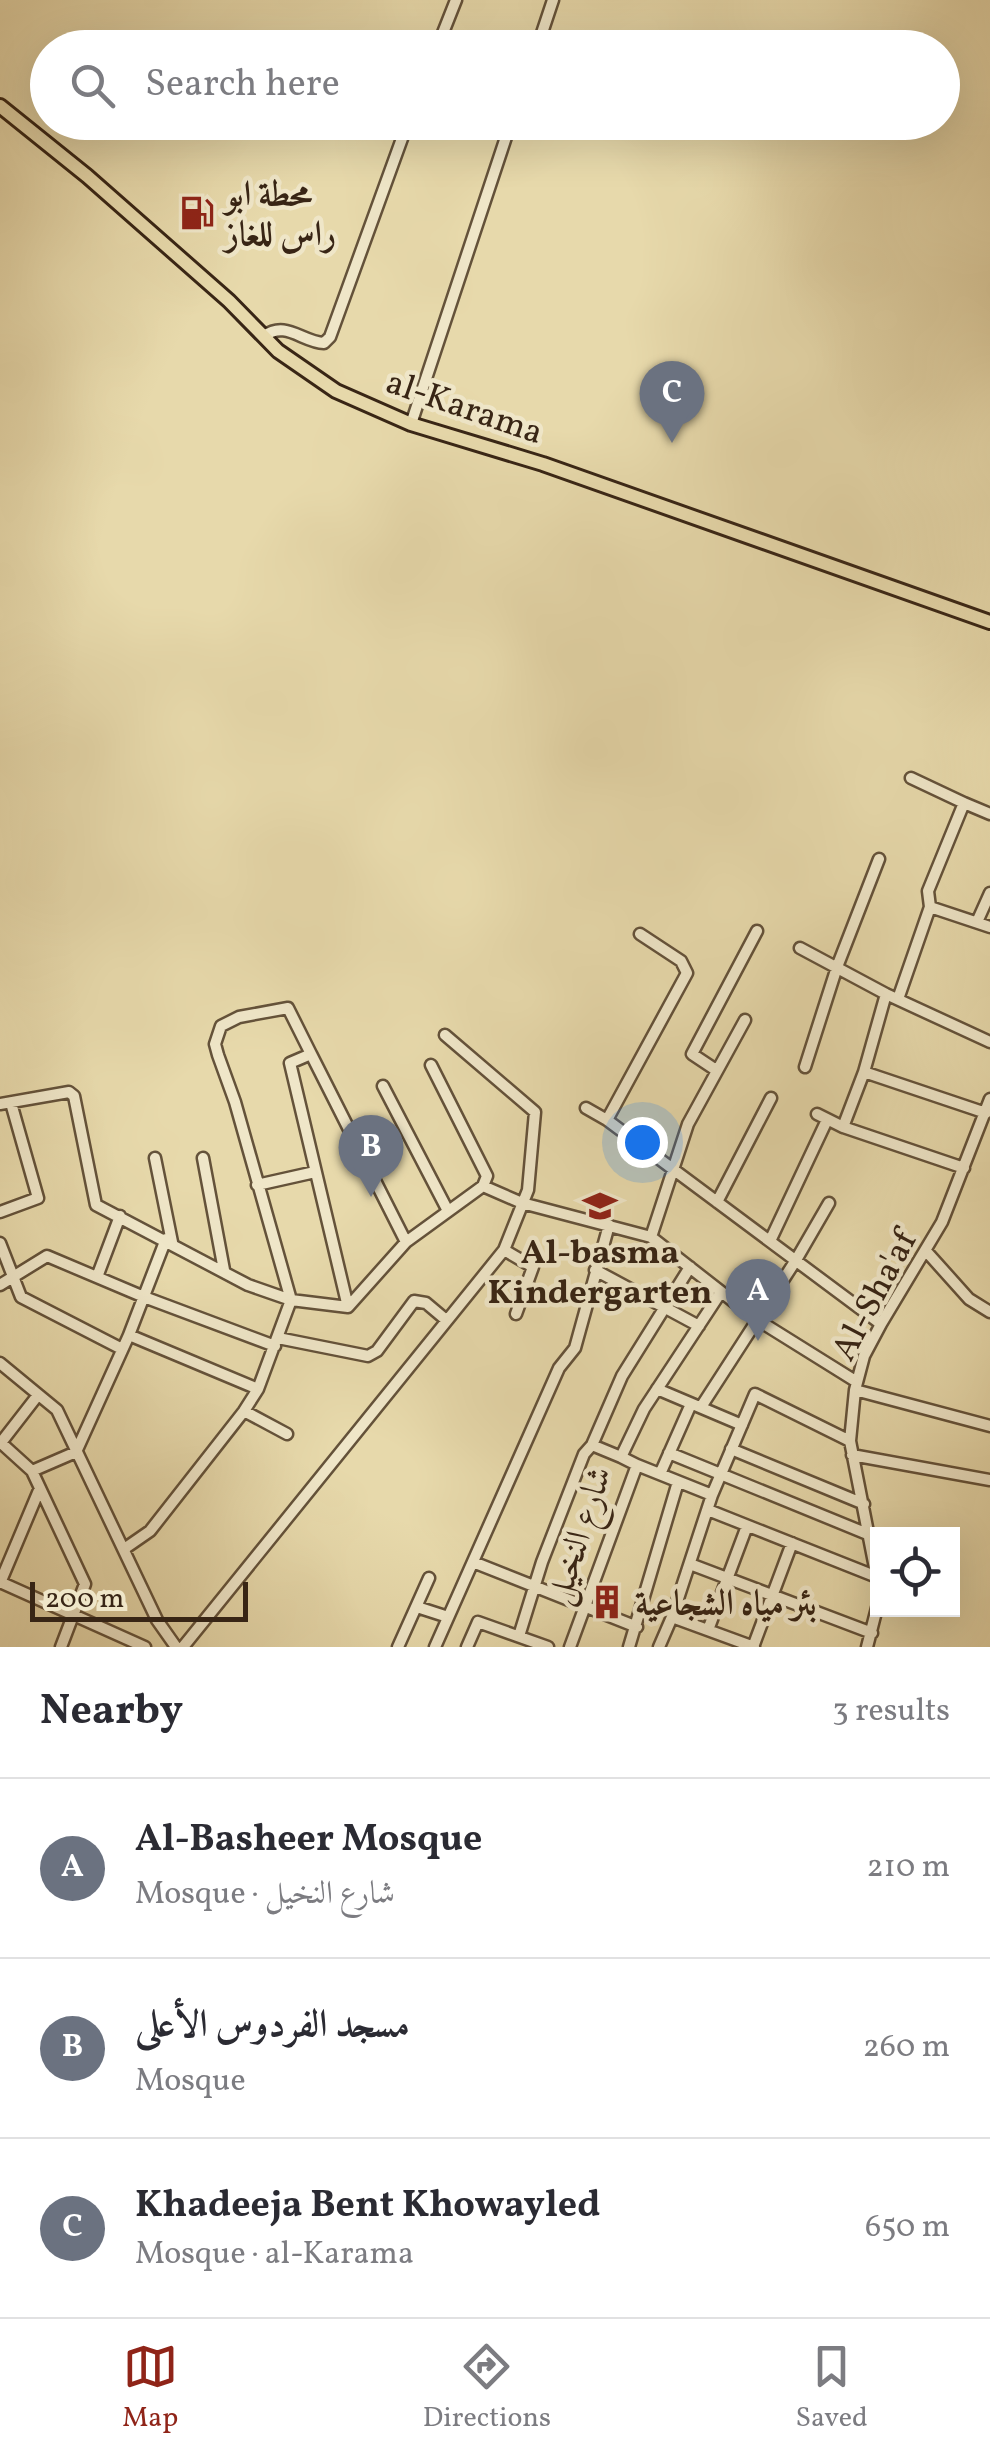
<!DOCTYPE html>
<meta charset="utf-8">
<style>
:root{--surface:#fff;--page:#f2f2f3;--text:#2b2b33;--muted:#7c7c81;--line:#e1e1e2;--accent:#8f2418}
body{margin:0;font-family:Vollkorn,Amiri,serif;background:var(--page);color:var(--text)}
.controls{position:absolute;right:30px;bottom:30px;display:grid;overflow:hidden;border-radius:0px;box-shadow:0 10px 40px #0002}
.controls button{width:90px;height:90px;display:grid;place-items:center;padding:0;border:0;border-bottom:2px solid var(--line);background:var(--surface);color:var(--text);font:50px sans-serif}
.scale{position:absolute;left:30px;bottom:25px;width:218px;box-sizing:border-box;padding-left:10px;border:5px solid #382515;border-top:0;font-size:28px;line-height:35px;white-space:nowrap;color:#382515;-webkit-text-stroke:8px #efe6c8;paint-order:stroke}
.you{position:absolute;left:642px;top:1142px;width:35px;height:35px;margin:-25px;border:8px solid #fff;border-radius:50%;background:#1a73e8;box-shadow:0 0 0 15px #1a73e833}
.badge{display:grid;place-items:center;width:65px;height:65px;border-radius:50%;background:var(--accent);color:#fff;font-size:32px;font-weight:700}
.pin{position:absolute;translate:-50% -82px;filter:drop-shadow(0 2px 5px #0008)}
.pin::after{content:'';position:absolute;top:52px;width:35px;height:30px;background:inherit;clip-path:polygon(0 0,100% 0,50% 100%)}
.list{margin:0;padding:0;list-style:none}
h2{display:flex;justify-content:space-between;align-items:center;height:130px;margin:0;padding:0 40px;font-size:42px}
h2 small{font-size:32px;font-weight:400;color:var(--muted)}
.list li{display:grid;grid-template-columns:65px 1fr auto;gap:30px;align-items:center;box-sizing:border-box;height:180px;padding:0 40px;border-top:2px solid var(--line)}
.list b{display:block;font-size:38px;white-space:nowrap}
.list p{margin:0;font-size:32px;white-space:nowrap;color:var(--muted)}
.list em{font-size:32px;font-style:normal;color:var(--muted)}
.icon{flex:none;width:55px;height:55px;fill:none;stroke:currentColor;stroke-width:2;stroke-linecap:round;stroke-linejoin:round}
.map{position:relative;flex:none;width:990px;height:1647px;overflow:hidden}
.search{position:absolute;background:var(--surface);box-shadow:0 10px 40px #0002;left:30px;right:30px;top:30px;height:110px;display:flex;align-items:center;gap:25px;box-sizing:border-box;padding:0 35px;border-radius:55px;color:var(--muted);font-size:38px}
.sheet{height:670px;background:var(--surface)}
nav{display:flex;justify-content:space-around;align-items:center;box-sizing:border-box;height:140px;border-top:2px solid var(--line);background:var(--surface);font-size:28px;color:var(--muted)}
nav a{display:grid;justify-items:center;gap:5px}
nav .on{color:var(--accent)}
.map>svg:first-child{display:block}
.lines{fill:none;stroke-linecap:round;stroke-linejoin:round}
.minor-casing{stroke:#64523a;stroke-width:15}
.major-casing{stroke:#382515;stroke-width:18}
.minor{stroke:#efe6c8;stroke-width:10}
.major{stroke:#e7d9ab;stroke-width:12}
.labels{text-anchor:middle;stroke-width:9;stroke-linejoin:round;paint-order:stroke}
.poi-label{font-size:35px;font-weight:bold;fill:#382515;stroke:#efe6c8;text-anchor:start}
.street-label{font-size:35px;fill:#382515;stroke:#efe6c8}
</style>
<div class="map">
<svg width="990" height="1647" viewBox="0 0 990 1647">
<rect width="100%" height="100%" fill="#e7d9ab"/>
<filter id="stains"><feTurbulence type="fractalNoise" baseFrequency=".002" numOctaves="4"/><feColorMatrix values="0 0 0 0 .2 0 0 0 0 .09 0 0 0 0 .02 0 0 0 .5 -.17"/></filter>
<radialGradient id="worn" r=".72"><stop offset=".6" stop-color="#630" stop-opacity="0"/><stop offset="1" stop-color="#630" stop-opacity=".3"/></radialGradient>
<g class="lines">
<g class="minor-casing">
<path id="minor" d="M437 48 456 0
M537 48 553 0
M264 336C286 320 302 342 324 343L330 337 408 122
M411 424 511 122
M964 803 990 814
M930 907 990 927
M977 922 990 893
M800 948 886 994 990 1042
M898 999 930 907 928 891 964 803 911 778
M805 1067 837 967 879 859
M716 1070 692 1054 757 931
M864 1072 986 1113
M383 1086 448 1211
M0 1104 69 1092 74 1096 96 1205 248 1285 291 1300 348 1307 406 1242 483 1186 487 1176 431 1065
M586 1108 607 1120 881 1324
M817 1114 843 1127 964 1168
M607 1120 687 973 681 961 640 934
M843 1127 864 1072 886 994
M155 1158 172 1242
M203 1158 224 1270
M257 1185 315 1172
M483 1186 522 1203 651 1237 756 1319 857 1382
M717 1202 771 1098
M0 1212 38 1198 11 1103
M651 1237 688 1124 745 1020
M770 1241 827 1120
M0 1243 21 1297 122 1349
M504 1250 533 1267 516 1314
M926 1251 969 1299 990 1312
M595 1270 699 1326
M97 1277 120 1216
M0 1285 47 1256 144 1297 275 1346
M348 1307 290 1063 311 1054 406 1242
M129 1335 258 1389
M278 1338 368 1356 377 1351 414 1301 426 1303 445 1319
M0 1363 57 1410 157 1620 176 1647
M657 1389 742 1425
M855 1390 990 1426
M701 1407 796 1260 829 1203
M244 1411 287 1434
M0 1442 32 1471
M0 1444 38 1395
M592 1445 621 1457
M731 1449 864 1504
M669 1453 870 1535
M852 1455 990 1480
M637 1465 712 1495
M660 1474 691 1404
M708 1510 877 1577
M124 1549 150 1531 244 1411 258 1389 291 1300 235 1102 218 1055 215 1044 221 1026 239 1017 288 1008 311 1054
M473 1562 637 1627
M690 1564 872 1633
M0 1582 145 1647
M0 1583 40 1488
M878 1583 850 1441 855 1390 864 1356 881 1324 942 1222 990 1099
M417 1607 448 1617
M672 1617 754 1647
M708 1630 747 1526
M519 1636 542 1562 584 1454 592 1445 622 1376 690 1267
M61 1647 85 1584 32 1471 76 1452 129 1335 166 1239
M183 1647 504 1250 528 1190 535 1112 445 1035
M398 1647 429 1578
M435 1647 559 1368 575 1348 609 1225
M467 1647 478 1622 548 1647
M570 1647 637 1465 621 1457 644 1409 721 1292
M629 1647 678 1482
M659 1647 672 1617 712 1495 755 1394 850 1441
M753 1647 792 1543
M867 1647 878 1604"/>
</g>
<g class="major-casing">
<path id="major" d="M0 106 87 176 229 301 278 351 336 391 411 424 543 464 990 622"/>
</g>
<use href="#minor" class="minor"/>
<use href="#major" class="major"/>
</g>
<defs>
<g id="fuel-bare" transform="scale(2.7)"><path d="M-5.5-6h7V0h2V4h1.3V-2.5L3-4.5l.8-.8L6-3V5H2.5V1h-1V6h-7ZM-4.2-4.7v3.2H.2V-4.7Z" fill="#8f2418" stroke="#efe6c8" stroke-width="2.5" paint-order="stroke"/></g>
<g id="school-bare" transform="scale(2.7)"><path d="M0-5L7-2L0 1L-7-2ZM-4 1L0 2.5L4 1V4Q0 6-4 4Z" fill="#8f2418" stroke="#efe6c8" stroke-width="2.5" paint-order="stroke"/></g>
<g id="building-bare" transform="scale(2.7)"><path d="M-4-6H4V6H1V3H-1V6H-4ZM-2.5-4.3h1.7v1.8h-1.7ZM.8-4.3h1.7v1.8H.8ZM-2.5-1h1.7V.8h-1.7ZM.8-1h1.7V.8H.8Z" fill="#8f2418" stroke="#efe6c8" stroke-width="2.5" paint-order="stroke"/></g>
</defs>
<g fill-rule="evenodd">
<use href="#fuel-bare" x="197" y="213"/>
<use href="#school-bare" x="600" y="1206"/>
<use href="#building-bare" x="607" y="1602"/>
</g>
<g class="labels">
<g class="poi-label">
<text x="225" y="205">محطة ابو<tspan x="225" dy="40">راس للغاز</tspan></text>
<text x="600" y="1263" text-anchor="middle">Al-basma<tspan x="600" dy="40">Kindergarten</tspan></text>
<text x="635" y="1614">بئر مياه الشجاعية</text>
</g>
<g class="street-label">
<text transform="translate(465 406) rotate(19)" y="12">al-Karama</text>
<text transform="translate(873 1295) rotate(-62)" y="12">Al-Sha'af</text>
<text transform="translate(578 1535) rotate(-72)" y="12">شارع النخيل</text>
</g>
</g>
<rect width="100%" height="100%" filter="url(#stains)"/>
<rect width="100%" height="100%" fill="url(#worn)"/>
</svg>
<div class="controls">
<button><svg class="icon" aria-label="locate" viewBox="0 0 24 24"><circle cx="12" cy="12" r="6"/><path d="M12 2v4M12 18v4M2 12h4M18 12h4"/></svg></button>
</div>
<div class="scale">200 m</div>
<div class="you"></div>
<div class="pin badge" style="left:758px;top:1341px;background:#6b7280">A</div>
<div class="pin badge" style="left:371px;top:1197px;background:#6b7280">B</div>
<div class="pin badge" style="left:672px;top:443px;background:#6b7280">C</div>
<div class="search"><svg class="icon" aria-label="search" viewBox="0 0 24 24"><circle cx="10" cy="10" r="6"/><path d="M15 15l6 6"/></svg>Search here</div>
</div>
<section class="sheet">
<h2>Nearby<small>3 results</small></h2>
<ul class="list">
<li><span class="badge" style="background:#6b7280">A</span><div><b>Al-Basheer Mosque</b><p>Mosque · شارع النخيل</p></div><em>210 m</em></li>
<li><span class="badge" style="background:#6b7280">B</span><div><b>مسجد الفردوس الأعلى</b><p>Mosque</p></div><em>260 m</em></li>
<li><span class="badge" style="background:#6b7280">C</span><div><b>Khadeeja Bent Khowayled</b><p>Mosque · al-Karama</p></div><em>650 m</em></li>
</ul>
</section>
<nav>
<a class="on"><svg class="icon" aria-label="map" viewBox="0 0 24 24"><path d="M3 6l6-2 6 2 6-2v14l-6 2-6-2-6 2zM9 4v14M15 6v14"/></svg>Map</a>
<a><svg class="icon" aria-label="directions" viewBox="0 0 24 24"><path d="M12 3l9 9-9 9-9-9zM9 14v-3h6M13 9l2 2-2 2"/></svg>Directions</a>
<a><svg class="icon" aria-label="saved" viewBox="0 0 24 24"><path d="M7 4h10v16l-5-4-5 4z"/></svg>Saved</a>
</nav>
